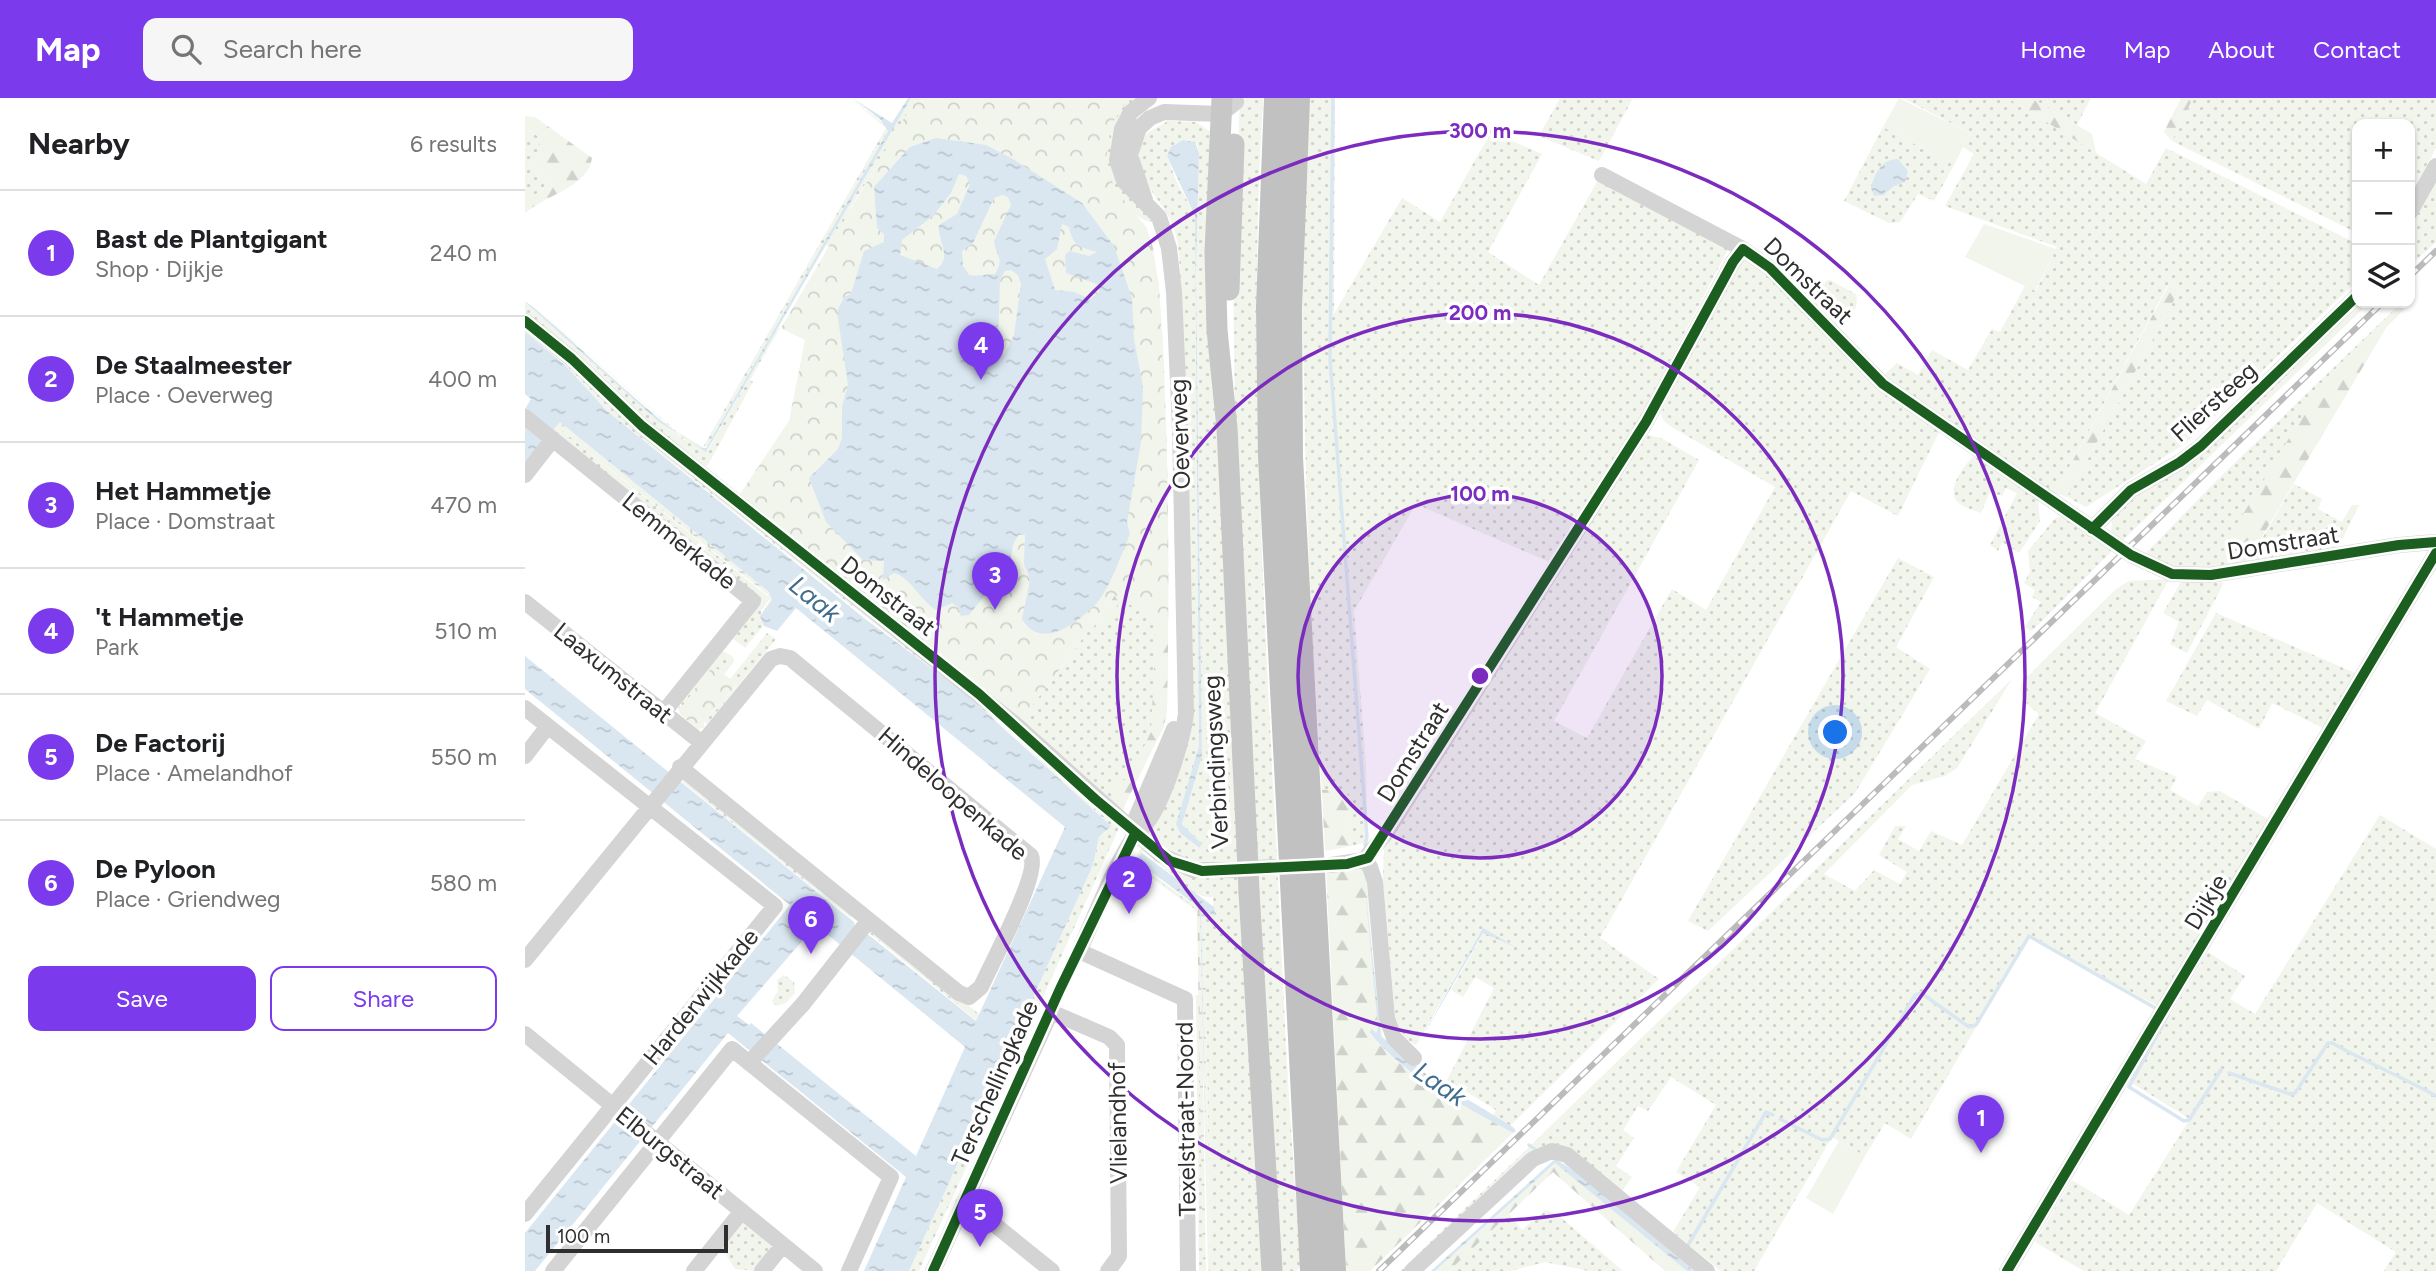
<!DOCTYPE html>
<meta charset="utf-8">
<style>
:root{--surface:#fff;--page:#f6f6f6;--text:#202124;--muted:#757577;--line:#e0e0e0;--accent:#7c3aed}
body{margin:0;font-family:Figtree,sans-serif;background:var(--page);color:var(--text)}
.controls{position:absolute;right:21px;top:21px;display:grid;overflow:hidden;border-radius:14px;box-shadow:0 2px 5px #0004}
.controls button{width:63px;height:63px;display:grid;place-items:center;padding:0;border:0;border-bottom:2px solid var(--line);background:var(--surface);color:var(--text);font:35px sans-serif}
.scale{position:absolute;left:21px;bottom:18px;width:182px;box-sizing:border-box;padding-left:7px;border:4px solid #2f2f2f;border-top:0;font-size:19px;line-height:24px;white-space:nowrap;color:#2f2f2f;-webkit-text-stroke:5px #fff;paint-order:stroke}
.you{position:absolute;left:1311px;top:635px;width:24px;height:24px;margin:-18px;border:5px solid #fff;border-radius:50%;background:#1a73e8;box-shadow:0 0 0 10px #1a73e833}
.badge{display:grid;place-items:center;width:46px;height:46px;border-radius:50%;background:var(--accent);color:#fff;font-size:23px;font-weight:700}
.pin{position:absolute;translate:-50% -58px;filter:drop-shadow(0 2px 4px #0008)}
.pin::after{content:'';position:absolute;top:37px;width:24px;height:21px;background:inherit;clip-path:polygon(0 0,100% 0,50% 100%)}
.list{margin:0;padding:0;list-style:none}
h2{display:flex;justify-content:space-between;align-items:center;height:91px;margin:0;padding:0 28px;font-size:30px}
h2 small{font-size:23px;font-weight:400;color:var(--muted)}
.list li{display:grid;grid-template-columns:46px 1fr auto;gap:21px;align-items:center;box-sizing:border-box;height:126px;padding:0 28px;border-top:2px solid var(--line)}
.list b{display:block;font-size:26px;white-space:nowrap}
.list p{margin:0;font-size:23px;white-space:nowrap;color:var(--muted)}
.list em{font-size:23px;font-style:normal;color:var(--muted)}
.actions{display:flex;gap:14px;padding:21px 28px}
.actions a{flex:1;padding:16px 0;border:2px solid var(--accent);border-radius:14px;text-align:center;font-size:24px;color:var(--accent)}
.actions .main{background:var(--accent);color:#fff}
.icon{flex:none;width:38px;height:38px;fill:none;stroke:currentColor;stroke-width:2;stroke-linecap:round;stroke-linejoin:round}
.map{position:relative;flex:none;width:1911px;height:1173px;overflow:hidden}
header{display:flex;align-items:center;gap:42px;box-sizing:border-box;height:98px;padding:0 35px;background:var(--accent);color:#fff}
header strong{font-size:33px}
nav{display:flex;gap:38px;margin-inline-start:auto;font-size:24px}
.search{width:490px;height:63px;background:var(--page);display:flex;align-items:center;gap:18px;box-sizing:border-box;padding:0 24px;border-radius:14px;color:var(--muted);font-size:26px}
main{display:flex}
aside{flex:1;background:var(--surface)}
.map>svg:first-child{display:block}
.grass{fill:url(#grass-dots);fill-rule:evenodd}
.forest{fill:url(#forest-firs)}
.wetland{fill:url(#wetland-marsh)}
.park{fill:url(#park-crowns)}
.pitch{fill:#f1f5ec}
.water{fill:url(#water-ripples);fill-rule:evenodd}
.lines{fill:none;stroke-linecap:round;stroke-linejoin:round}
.stream{stroke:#dae7f1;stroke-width:3.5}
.minor{stroke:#d4d4d4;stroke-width:16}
.major{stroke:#c7c7c7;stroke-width:21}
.highway{stroke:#c1c1c1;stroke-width:24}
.rail-casing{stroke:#bbb;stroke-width:6}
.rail{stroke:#fff;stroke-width:3.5;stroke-dasharray:10;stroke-linecap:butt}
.major-bridge{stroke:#c7c7c7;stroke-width:21}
.cycleway-casing{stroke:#fff;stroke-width:15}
.cycleway{stroke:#1b5e20;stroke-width:10}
.ring{fill:none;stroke:#7b2cbf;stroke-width:3.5}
.labels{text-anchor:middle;stroke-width:7;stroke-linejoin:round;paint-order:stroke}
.street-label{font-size:24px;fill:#2f2f2f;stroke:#fff}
.water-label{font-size:26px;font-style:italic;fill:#406d8e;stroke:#fff}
.centre{fill:#7b2cbf;stroke:#fff;stroke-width:3.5}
.ring-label{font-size:21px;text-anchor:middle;font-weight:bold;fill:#7b2cbf;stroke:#fff;stroke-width:7;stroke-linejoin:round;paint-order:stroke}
</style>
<header>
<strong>Map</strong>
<div class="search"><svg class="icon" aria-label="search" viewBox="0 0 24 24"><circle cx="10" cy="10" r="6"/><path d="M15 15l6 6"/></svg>Search here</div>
<nav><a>Home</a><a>Map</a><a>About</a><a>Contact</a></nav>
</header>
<main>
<aside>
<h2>Nearby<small>6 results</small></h2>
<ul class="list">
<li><span class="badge">1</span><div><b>Bast de Plantgigant</b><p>Shop · Dijkje</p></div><em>240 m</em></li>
<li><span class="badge">2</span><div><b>De Staalmeester</b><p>Place · Oeverweg</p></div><em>400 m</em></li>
<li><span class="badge">3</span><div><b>Het Hammetje</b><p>Place · Domstraat</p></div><em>470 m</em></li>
<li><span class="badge">4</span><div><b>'t Hammetje</b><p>Park</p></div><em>510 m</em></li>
<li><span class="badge">5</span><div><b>De Factorij</b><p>Place · Amelandhof</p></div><em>550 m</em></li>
<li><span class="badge">6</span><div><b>De Pyloon</b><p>Place · Griendweg</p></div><em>580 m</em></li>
</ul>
<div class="actions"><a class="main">Save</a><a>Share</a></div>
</aside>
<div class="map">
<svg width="1911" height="1173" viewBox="0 0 1911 1173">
<defs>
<pattern id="grass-dots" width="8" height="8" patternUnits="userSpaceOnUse" patternTransform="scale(1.75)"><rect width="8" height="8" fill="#f1f5ec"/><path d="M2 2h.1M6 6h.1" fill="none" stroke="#cfd2cb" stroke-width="1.8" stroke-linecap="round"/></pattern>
<pattern id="forest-firs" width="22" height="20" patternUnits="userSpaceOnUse" patternTransform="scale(1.75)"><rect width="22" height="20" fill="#f1f5ec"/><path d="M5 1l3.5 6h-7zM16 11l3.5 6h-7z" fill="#cfd2cb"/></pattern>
<pattern id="wetland-marsh" width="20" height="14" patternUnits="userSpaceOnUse" patternTransform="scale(1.75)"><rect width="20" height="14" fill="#f1f5ec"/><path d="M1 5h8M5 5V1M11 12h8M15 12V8" fill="none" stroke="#cfd2cb"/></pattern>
<pattern id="park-crowns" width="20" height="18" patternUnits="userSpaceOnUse" patternTransform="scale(1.75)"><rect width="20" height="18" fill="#f1f5ec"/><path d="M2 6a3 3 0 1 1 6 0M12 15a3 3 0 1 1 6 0" fill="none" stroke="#cfd2cb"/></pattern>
<pattern id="water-ripples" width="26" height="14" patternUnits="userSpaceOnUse" patternTransform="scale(1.75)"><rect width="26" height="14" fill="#dae7f1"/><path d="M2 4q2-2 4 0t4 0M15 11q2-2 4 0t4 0" fill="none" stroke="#bbc6cf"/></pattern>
</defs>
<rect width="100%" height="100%" fill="#fff"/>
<path class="grass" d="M325 0 362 28 363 33 182 348 172 349 183 352 251 233 256 228 225 282 228 284 183 367 174 370 0 217V204L134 324 166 346 0 200 149 332 178 349 361 30Z
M386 0H393L326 109 313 154 301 147Z
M604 0H616L605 10 622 117 627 124C617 123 611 117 604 110 575 80 571 29 604 0Z
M715 0H738C724 229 736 456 748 685 757 845 761 1006 777 1165L772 1173H753L711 399 708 167Z
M785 0H810L809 216 877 100 915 124 966 34 1017 56 963 154 1014 187 1074 80 1204 150 1114 321 1024 464 891 406 829 513 841 667 842 744 826 748 822 692H797C787 556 781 419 779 282 777 189 774 93 785 0Z
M1035 0H1108L1074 63 1014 38Z
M1378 0H1483L1621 86 1641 50 1832 146V183L1661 345 1561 409 1542 399 1654 193 1643 187 1530 395 1381 296 1359 277 1372 265 1393 277 1407 252 1443 272 1467 231 1475 234 1500 188 1511 193 1532 149 1420 108 1449 56 1438 49 1445 35Z
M1506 0H1566L1552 27Z
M1668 0H1911V50L1885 98V26H1832V135L1647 43Z
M643 23 671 24 686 34 713 767 655 764 622 737 655 656 656 194C654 173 656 148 648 128 636 95 597 76 622 35ZM663 42 672 46 674 55 671 176 677 658 657 726 677 746 673 750 654 734 674 648 670 118 650 80 642 57 650 46Z
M1358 29 1429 67 1409 103 1393 96 1375 124 1364 125 1319 103ZM1357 67 1380 84 1368 89 1359 97 1349 98 1348 82Z
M0 31 13 38 14 49 8 70 21 86 17 93 0 101Z
M1911 81V144L1885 168V128Z
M1216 161 1223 163 1248 182 1415 332 1373 418 1326 393 1075 840 1134 881 985 1028 968 1018 971 1012 922 982 969 890 950 879 938 899 926 892 959 834 991 848 958 831 891 947C877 939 874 932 870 917L858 780 859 751 1123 337 1136 340 1174 362 1029 623 1062 640 1147 491 1181 512 1250 389 1145 328 1138 322 1136 315Z
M1305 182 1331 196C1335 210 1325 223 1311 227L1286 203 1301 183Z
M1833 205H1844L1596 444 1586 434 1588 417Z
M1876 205H1881L1777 307 1780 314 1724 463 1769 386 1797 401 1793 411 1817 424 1827 407H1834L1813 450 1722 469 1652 471 1618 458 1694 380Z
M0 229 451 600 594 730 496 948 488 943 568 767 574 739 581 734 512 660 472 623 82 313 41 268 0 234Z
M30 327 245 500 236 513 238 528 220 550 208 541 236 505 25 333Z
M1449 358 1513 400 1515 423 1494 455 1477 444 1473 453 1465 447 1492 395 1481 390 1477 398 1465 394 1456 415C1449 412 1440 410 1435 406 1418 395 1439 367 1449 358Z
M1531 419H1542L1589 451 1507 533 1500 529 1516 504 1507 499 1510 492 1499 485 1505 474 1503 453Z
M1373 460 1409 479 1371 549 1405 571 1330 695 1183 833 1163 823Z
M1644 481 1570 615 1621 643 1610 661 1652 679 1645 692 1673 708 1682 694 1695 693 1746 723 1634 909 1504 838 1386 1041 1360 1025 1340 1058 1307 1039 1229 1173H1196L1148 1134 1175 1089 1151 1074 1191 1007 1146 979 1123 1013 1113 1008 1098 1032 1109 1040 1091 1068 1107 1079 1095 1096 1033 1048 882 1173H875L1004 1049 1009 1052 1012 1050 1007 1046 1487 581 1432 670 1420 678 1387 687 1299 776 1330 793 1349 772 1375 786 1382 774 1354 757 1370 728H1381L1373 741 1394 753 1406 733 1437 747 1514 616C1503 607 1492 600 1497 584L1591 491 1604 483Z
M1657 482 1699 485 1662 555 1645 546 1654 524 1638 515Z
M590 497 643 530 642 612 598 711 492 628Z
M1691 515 1835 577 1800 631 1747 605 1734 631 1682 602 1672 618 1641 603Z
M242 535 251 541 182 626 179 624 212 587 205 581Z
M198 553 208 559 209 564 199 576 188 568 158 608 156 606Z
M161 679 329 816 326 820 157 684Z
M1855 717 1911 751V1173H1859L1871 1154 1792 1105 1751 1173H1559L1510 1144 1547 1082 1604 1117 1665 1021 1605 984 1683 854 1720 878 1705 901 1730 916Z
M616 750 713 776 737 1173H685L680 817 689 826 688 799C668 803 635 762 618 754L613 766 669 807 672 812C681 932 678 1053 678 1173H674L671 897H675L672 816 668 810 608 766Z
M346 829 454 916 451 922 342 833Z
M259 877 269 884 270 895 261 905 251 908 247 903 253 893 252 882Z
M479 964 482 965 477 991 394 1173H384Z
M1021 1112 1032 1116 1098 1173H1064L1020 1164 985 1173H924L984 1116 997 1132Z
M218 1124 247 1147 231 1173 210 1171 195 1148Z"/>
<path class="forest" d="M564 0H604C579 22 573 64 591 93 604 113 623 124 628 150 638 208 639 266 641 325 644 421 644 517 642 613L639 628 598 711 588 708 586 699 593 680 602 683 626 634 631 526 599 498 570 539 566 536 599 482Z
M1483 0H1506L1567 36 1571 55Z
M1656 0H1668L1647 43 1639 34Z
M0 18 10 19 67 60C63 89 21 97 0 115V101L17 93 21 86 8 70 14 49 13 38 0 31Z
M1644 187 1654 193 1542 399 1530 395Z
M1881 205H1885L1861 230 1722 464 1706 436 1780 314 1776 307Z
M822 691 826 748 800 753 797 692Z
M831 770 843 774 858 941 855 933 841 779 853 930 851 935 846 931 844 935C881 980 938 1007 988 1035L845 1173H821L801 771Z
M1030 1065 1050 1078 1162 1173H1140L1028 1074 924 1173H910Z"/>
<path class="wetland" d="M35 324 244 494 247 502 235 520 245 502 243 497 30 327Z
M613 760 637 785 675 810 681 1173H678L672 812 620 773 613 766Z
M676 811 690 818V827L680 818 685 1173H683Z"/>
<path class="park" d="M391 0H604L586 27 581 61 589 90 622 130 634 186 642 362 643 530 590 497 492 628 213 399 264 323 280 242 256 230Z
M188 568 212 586 179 624V630L173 631 155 616 153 609 158 607Z"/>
<path class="pitch" d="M1374 0 1445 35 1429 67 1358 29Z
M1459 126 1531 151 1510 193 1440 159Z
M1314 1043 1340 1058 1308 1116 1281 1100Z"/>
<path class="water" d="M327 0 367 25 383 0H386L181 354 134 324 0 204C5 205 16 216 23 222 47 241 161 353 181 350L363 33 355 21Z
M411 40 461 47 488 61 557 105 589 148 607 200 609 241 618 289 616 344 602 424 605 436C597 455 584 492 571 506 553 524 517 554 497 521L505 482 499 466 500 437H493L488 447 482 483 460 497 444 517 436 518 432 508 427 505 411 512C395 502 385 479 369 475L358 482 359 463 338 462 301 424 284 380 313 351 317 340V309L323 287 312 214 319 199 326 196 339 153 359 144V136L352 130 349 89 385 49ZM434 76 441 78 445 86 432 116 414 127C412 143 428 158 412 171L375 157 377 142 409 117 426 95ZM477 97 483 99 486 107 469 143C471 159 480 160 470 176L445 178 438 168 437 153 448 145 469 100ZM537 126 544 129C548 149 555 149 572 154L564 158 544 153 540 157 541 175 574 187V194L565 201 549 194 530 192 520 161 532 151ZM486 172 493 177 496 186 489 237 479 257 473 254 475 181 480 173Z
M658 42 670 44 674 55 671 176 677 658 657 726 677 746 674 750 655 735 651 726 674 648 670 118 642 58 646 49Z
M1373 61 1383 73 1380 84 1368 89 1359 97 1349 98 1346 90C1349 76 1357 61 1373 61Z
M0 234 41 268 82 313 339 520 442 597 586 728 574 739 568 767 384 1173H339L381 1079 203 935 10 1173H0V1135L265 807 0 591V558L329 824 330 832 340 834 451 923 540 729 271 510 252 533 239 528 235 518 247 502 244 494 35 324 0 364V311L6 301 0 296ZM291 827 440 949 391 1058 226 925 224 927 212 918Z
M617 755 689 809 690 818 676 812 683 1173 675 810 617 767 613 760Z
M839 779 856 938 901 976 988 1029 991 1033 988 1035C938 1007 881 980 844 934L847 931 851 935 853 930Z
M958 830 991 849 958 835 892 948Z
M1030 1061 1050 1073 1169 1173H1162L1030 1065 910 1173H906Z"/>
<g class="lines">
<path class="stream" d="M808 0 805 261 842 739 840 747
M1643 917 1604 989 1659 1023 1664 1022 1696 972
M1704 975 1765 996 1770 995 1803 945H1807C1841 964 1877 979 1911 998
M1255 1021 1297 1042 1305 1041 1390 897 1396 895 1444 929 1451 927 1504 838 1632 911
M1004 1047 1010 1051
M1162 1149 1241 1014 1248 1017"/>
<path class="minor" d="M624 0 606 14 597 31 592 62 599 83 634 119 644 150 649 194 655 331 661 616C657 645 639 703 621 726 618 730 613 733 610 737 587 772 572 815 554 853L660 901 663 1173
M1077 77 1218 151 1245 170 1358 286 1606 457 1647 476 1686 477 1874 447 1911 444
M620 102 605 57 614 30 625 20 639 14 696 16 711 4 705 0
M1885 114 1911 68
M0 223 47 261 117 328 490 626 636 757 668 772H713
M0 319 228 503 138 615
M0 377 28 341
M1567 431 1606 392 1655 364 1676 348 1832 198
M0 504 177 645
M0 610 250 808 0 1116
M0 658 23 628
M610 736 611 720 649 631
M839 762 845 769 850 784 862 920 869 940 889 960
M806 767 839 762 861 735 1121 324 1208 164 1218 151
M731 770 748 769
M0 862 246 561 255 558 265 560 506 758C515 777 466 866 456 889L444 899 434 895 155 669
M0 936 290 1173
M224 965 278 906 344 822
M438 1106 449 1110 527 1173
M28 1173 207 951 366 1079 324 1173
M169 1173 217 1113
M237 1173 258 1147
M408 1173 526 914 584 939 592 947 594 1158 583 1173
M887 1173 1008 1061 1027 1053 1042 1057 1182 1173
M1482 1173 1911 455"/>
<path class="major" d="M697 0 690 154 692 232 702 330 722 749
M704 192 709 46
M724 794 747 1173"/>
<path class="highway" d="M751 0 743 209 745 358 787 1173
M773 0 765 210 766 359 809 1173"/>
<g class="rail-casing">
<path id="rail" d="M1885 178 1911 153
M854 1173 1857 205"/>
</g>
<use href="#rail" class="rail"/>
<path class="major-bridge" d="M722 749 724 794"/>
<g class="cycleway-casing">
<path id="cycleway" d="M0 223 47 261 117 328 454 596 570 701 645 763 677 773 822 766 843 760 1121 324 1208 164 1218 151 1245 170 1358 286 1606 457 1647 476 1686 477 1874 447 1911 444
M1567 431 1606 392 1655 364 1676 348 1832 198
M408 1173 535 891 610 736
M1482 1173 1911 455"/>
</g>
<use href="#cycleway" class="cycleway"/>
</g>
<circle cx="955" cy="578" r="182" fill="#7b2cbf" fill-opacity=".12"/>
<g class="ring">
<circle cx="955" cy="578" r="182"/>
<circle cx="955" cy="578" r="363"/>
<circle cx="955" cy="578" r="545"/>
</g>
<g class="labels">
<g class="street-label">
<text transform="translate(1283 183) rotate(44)" y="8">Domstraat</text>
<text transform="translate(1689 304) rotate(-42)" y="8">Fliersteeg</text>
<text transform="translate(655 336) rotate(-92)" y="8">Oeverweg</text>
<text transform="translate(154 443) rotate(39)" y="8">Lemmerkade</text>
<text transform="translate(1758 445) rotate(-9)" y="8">Domstraat</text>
<text transform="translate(363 498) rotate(38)" y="8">Domstraat</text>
<text transform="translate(88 575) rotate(39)" y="8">Laaxumstraat</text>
<text transform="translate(888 654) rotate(-58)" y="8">Domstraat</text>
<text transform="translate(691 664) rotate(-93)" y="8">Verbindingsweg</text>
<text transform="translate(428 696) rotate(41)" y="8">Hindeloopenkade</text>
<text transform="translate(1681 804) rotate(-59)" y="8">Dijkje</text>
<text transform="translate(176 899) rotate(-51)" y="8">Harderwijkkade</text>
<text transform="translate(470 985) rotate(-66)" y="8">Terschellingkade</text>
<text transform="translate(661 1021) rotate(-91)" y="8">Texelstraat-Noord</text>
<text transform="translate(593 1025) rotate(-91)" y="8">Vlielandhof</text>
<text transform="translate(145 1055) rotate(39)" y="8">Elburgstraat</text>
</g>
<g class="water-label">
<text transform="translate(290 501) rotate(39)" y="9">Laak</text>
<text transform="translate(915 986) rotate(34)" y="9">Laak</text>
</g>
</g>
<circle cx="955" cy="578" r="10" class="centre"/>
<g class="ring-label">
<text x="955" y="40">300 m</text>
<text x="955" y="222">200 m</text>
<text x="955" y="403">100 m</text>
</g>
</svg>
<div class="controls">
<button>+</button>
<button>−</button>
<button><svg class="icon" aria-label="layers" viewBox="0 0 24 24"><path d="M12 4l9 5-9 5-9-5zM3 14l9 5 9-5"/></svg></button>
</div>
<div class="scale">100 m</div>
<div class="you"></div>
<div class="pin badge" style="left:1456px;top:1055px">1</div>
<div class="pin badge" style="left:604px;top:816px">2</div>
<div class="pin badge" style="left:470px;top:512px">3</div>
<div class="pin badge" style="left:456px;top:282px">4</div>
<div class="pin badge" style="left:455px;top:1149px">5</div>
<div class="pin badge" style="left:286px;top:856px">6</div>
</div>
</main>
